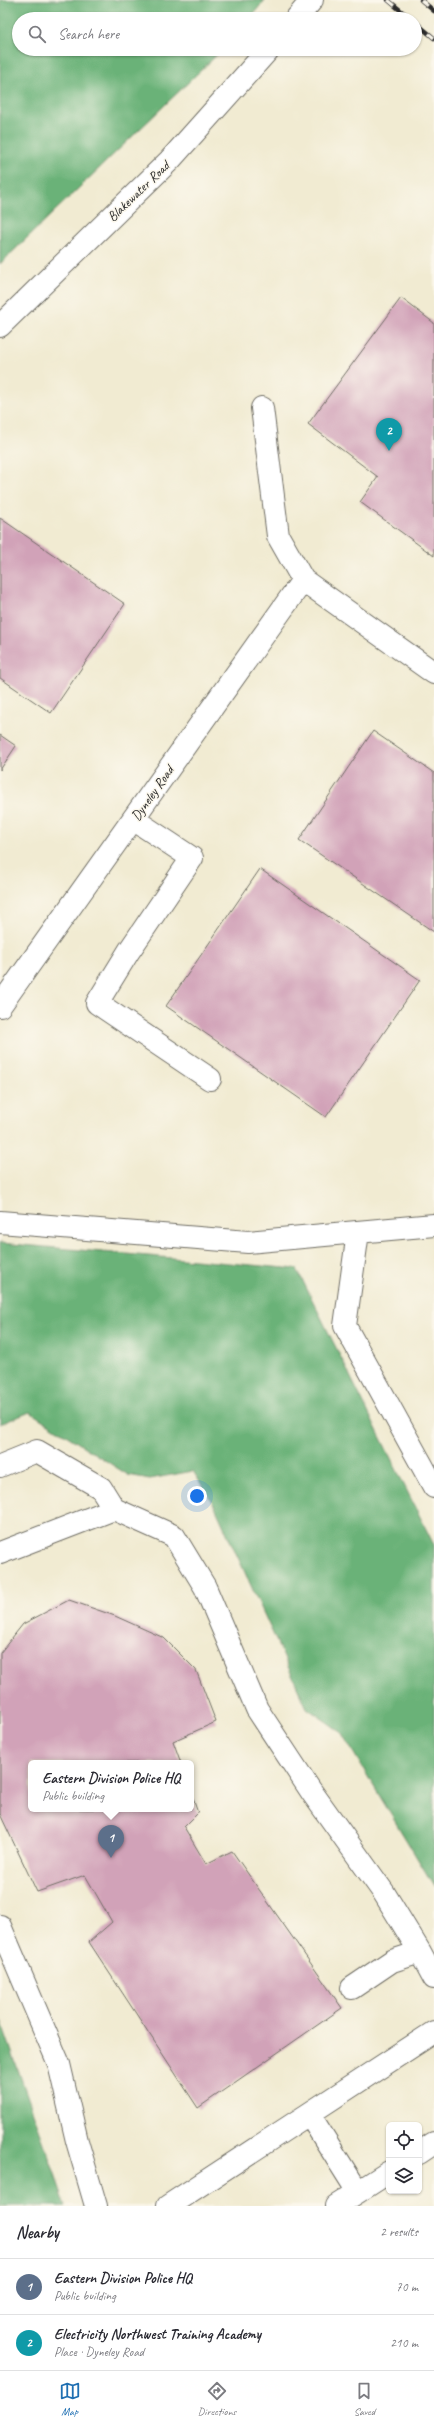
<!DOCTYPE html>
<meta charset="utf-8">
<style>
:root{--surface:#fff;--page:#f7f7f7;--text:#2b2b33;--muted:#7c7c81;--line:#e1e1e2;--accent:#1f6fb2}
body{margin:0;font-family:Caveat,sans-serif;background:var(--page);color:var(--text)}
.controls{position:absolute;right:12px;bottom:12px;display:grid;overflow:hidden;border-radius:6px;box-shadow:0 1px 3px #0004}
.controls button{width:36px;height:36px;display:grid;place-items:center;padding:0;border:0;border-bottom:1px solid var(--line);background:var(--surface);color:var(--text);font:20px sans-serif}
.you{position:absolute;left:197px;top:1496px;width:14px;height:14px;margin:-10px;border:3px solid #fff;border-radius:50%;background:#1a73e8;box-shadow:0 0 0 6px #1a73e833}
.badge{display:grid;place-items:center;width:26px;height:26px;border-radius:50%;background:var(--accent);color:#fff;font-size:13px;font-weight:700}
.pin{position:absolute;translate:-50% -33px;filter:drop-shadow(0 1px 2px #0008)}
.pin::after{content:'';position:absolute;top:21px;width:14px;height:12px;background:inherit;clip-path:polygon(0 0,100% 0,50% 100%)}
.popup{position:absolute;left:28px;top:1760px;width:166px;height:52px;box-sizing:border-box;display:grid;place-content:center;border-radius:6px;background:var(--surface);filter:drop-shadow(0 1px 3px #0005);font-size:13px;white-space:nowrap;color:var(--muted)}
.popup b{font-size:15px;color:var(--text)}
.popup::after{content:'';position:absolute;left:50%;top:100%;margin-left:-8px;border:8px solid transparent;border-top-color:var(--surface)}
.list{margin:0;padding:0;list-style:none}
h2{display:flex;justify-content:space-between;align-items:center;height:52px;margin:0;padding:0 16px;font-size:17px}
h2 small{font-size:13px;font-weight:400;color:var(--muted)}
.list li{display:grid;grid-template-columns:26px 1fr auto;gap:12px;align-items:center;box-sizing:border-box;height:56px;padding:0 16px;border-top:1px solid var(--line)}
.list b{display:block;font-size:15px;white-space:nowrap}
.list p{margin:0;font-size:13px;white-space:nowrap;color:var(--muted)}
.list em{font-size:13px;font-style:normal;color:var(--muted)}
.icon{flex:none;width:22px;height:22px;fill:none;stroke:currentColor;stroke-width:2;stroke-linecap:round;stroke-linejoin:round}
.map{position:relative;flex:none;width:434px;height:2206px;overflow:hidden}
.search{position:absolute;background:var(--surface);box-shadow:0 1px 3px #0004;left:12px;right:12px;top:12px;height:44px;display:flex;align-items:center;gap:10px;box-sizing:border-box;padding:0 14px;border-radius:22px;color:var(--muted);font-size:15px}
.sheet{height:164px;background:var(--surface)}
nav{display:flex;justify-content:space-around;align-items:center;box-sizing:border-box;height:56px;border-top:1px solid var(--line);background:var(--surface);font-size:11px;color:var(--muted)}
nav a{display:grid;justify-items:center;gap:2px}
nav .on{color:var(--accent)}
.map>svg:first-child{display:block}
.forest{fill:#6bb278;stroke:#4b6e52}
.building{fill:#d1a2b8}
.lines{fill:none;stroke-linecap:round;stroke-linejoin:round}
.minor-casing{stroke:#706e65;stroke-width:24}
.minor{stroke:#fff;stroke-width:22}
.rail-casing{stroke:#2b2b2b;stroke-width:4.5}
.rail{stroke:#fbf7ec;stroke-width:3;stroke-dasharray:9;stroke-linecap:butt}
.labels{text-anchor:middle;stroke-width:3;stroke-linejoin:round;paint-order:stroke}
.street-label{font-size:14px;fill:#2b2b2b;stroke:#fbf7ec}
</style>
<div class="map">
<svg width="434" height="2206" viewBox="0 0 434 2206">
<rect width="100%" height="100%" fill="#fbf7ec"/>
<filter id="ink" filterUnits="userSpaceOnUse"><feTurbulence type="fractalNoise" baseFrequency=".025" numOctaves="2"/><feDisplacementMap in="SourceGraphic" scale="8" xChannelSelector="R" yChannelSelector="G"/><feConvolveMatrix kernelMatrix="1 2 1 2 8 2 1 2 1" color-interpolation-filters="sRGB"/></filter>
<filter id="wash" filterUnits="userSpaceOnUse"><feTurbulence type="fractalNoise" baseFrequency=".012" numOctaves="4" result="noise"/><feDisplacementMap in="SourceGraphic" scale="16" xChannelSelector="R" yChannelSelector="G"/><feGaussianBlur stdDeviation="0.9" result="paint"/><feColorMatrix in="noise" values="0 0 0 0 0 0 0 0 0 0 0 0 0 0 0 0 0 1.4 0 .05"/><feComposite in="paint" operator="in"/></filter>
<g filter="url(#wash)">
<rect width="100%" height="100%" fill="#f1ebd2"/>
<path class="forest" d="M0 0H265L249 19H19V49H223L0 264Z
M0 1243 297 1269 434 1545V1886L341 1732 307 1708 214 1505 193 1471 150 1479 128 1475 30 1412 0 1424Z
M0 2018 66 2206H0Z"/>
<g id="blocks">
<path class="building" d="M401 298 434 323V556L360 502 378 477 308 424Z
M0 518 125 604 51 713 0 678Z
M373 731 434 773V932L299 840Z
M0 735 16 746 0 770Z
M260 869 420 980 326 1117 166 1006Z
M69 1600 115 1616 164 1638 196 1670 216 1722 173 1741 181 1763H31V1809H191V1793L198 1813 184 1827 206 1864 232 1851 342 2008 198 2108 89 1942 112 1922 85 1875 37 1892 0 1814V1653L23 1624Z"/>
</g>
</g>
<g filter="url(#ink)">
<use href="#blocks" fill-opacity="0" stroke="#706e65" stroke-width="1"/>
<g class="lines">
<g class="minor-casing">
<path id="minor" d="M296 19 312 0
M0 326 170 160 269 49
M262 408 278 536 303 580 434 673
M133 819 192 858 129 951 97 1003 210 1079
M0 1006 303 580
M0 1222 248 1242 434 1225
M358 1232 345 1326 434 1487
M0 1466 37 1451 101 1488 114 1509
M0 1553 114 1509 174 1536 205 1587 257 1709 311 1791 384 1893 420 1952
M0 1926 59 2064 77 2141 96 2206
M352 1988 392 1961 420 1952 434 1978
M309 2114 358 2192 389 2172
M419 2153 434 2143
M168 2206 434 2032
M336 2206 358 2192"/>
</g>
<use href="#minor" class="minor"/>
<g class="rail-casing">
<path id="rail" d="M388 0 411 19
M421 0 434 11
M415 22 434 38"/>
</g>
<use href="#rail" class="rail"/>
</g>
</g>
<g class="labels">
<g class="street-label">
<text transform="translate(138 191) rotate(-44)" y="5">Blakewater Road</text>
<text transform="translate(152 793) rotate(-55)" y="5">Dyneley Road</text>
</g>
</g>
</svg>
<div class="controls">
<button><svg class="icon" aria-label="locate" viewBox="0 0 24 24"><circle cx="12" cy="12" r="6"/><path d="M12 2v4M12 18v4M2 12h4M18 12h4"/></svg></button>
<button><svg class="icon" aria-label="layers" viewBox="0 0 24 24"><path d="M12 4l9 5-9 5-9-5zM3 14l9 5 9-5"/></svg></button>
</div>
<div class="you"></div>
<div class="pin badge" style="left:111px;top:1858px;background:#5c6f8a">1</div>
<div class="popup"><b>Eastern Division Police HQ</b>Public building</div>
<div class="pin badge" style="left:389px;top:451px;background:#0f9aa8">2</div>
<div class="search"><svg class="icon" aria-label="search" viewBox="0 0 24 24"><circle cx="10" cy="10" r="6"/><path d="M15 15l6 6"/></svg>Search here</div>
</div>
<section class="sheet">
<h2>Nearby<small>2 results</small></h2>
<ul class="list">
<li><span class="badge" style="background:#5c6f8a">1</span><div><b>Eastern Division Police HQ</b><p>Public building</p></div><em>70 m</em></li>
<li><span class="badge" style="background:#0f9aa8">2</span><div><b>Electricity Northwest Training Academy</b><p>Place · Dyneley Road</p></div><em>210 m</em></li>
</ul>
</section>
<nav>
<a class="on"><svg class="icon" aria-label="map" viewBox="0 0 24 24"><path d="M3 6l6-2 6 2 6-2v14l-6 2-6-2-6 2zM9 4v14M15 6v14"/></svg>Map</a>
<a><svg class="icon" aria-label="directions" viewBox="0 0 24 24"><path d="M12 3l9 9-9 9-9-9zM9 14v-3h6M13 9l2 2-2 2"/></svg>Directions</a>
<a><svg class="icon" aria-label="saved" viewBox="0 0 24 24"><path d="M7 4h10v16l-5-4-5 4z"/></svg>Saved</a>
</nav>
